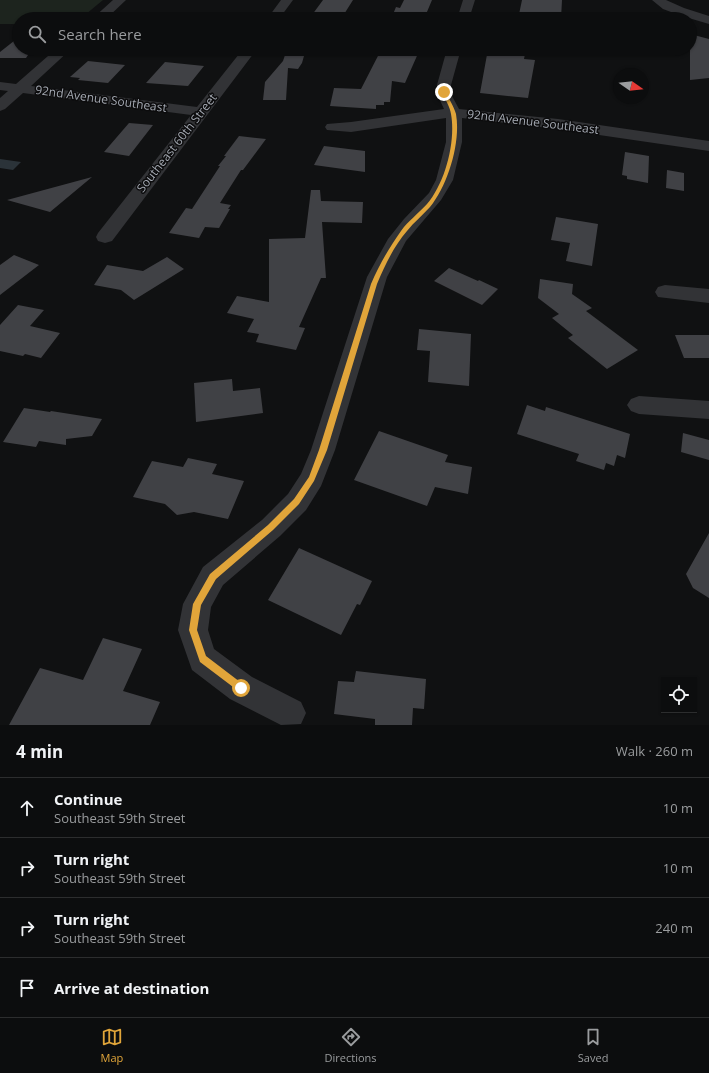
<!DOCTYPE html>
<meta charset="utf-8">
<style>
:root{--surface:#0c0d0e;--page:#1a1b1c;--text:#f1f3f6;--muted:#9a9c9e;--line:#2c2d2e;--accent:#e1a53a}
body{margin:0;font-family:"Open Sans",sans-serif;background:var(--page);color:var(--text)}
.controls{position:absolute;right:12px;bottom:12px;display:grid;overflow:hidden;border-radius:0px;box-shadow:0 1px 3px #0004}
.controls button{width:36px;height:36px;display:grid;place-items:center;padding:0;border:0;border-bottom:1px solid var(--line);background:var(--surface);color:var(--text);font:20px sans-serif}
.compass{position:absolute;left:613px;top:68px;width:36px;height:36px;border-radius:50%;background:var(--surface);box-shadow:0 1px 3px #0004;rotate:104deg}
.stop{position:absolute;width:12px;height:12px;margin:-9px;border:3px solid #e1a53a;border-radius:50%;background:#fff}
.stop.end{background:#e1a53a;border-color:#fff;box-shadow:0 1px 4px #0008}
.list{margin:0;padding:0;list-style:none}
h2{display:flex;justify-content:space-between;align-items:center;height:52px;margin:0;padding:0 16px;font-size:17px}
h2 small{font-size:13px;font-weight:400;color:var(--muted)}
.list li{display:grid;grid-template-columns:26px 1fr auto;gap:12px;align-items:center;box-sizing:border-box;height:60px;padding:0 16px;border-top:1px solid var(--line)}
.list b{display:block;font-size:15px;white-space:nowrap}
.list p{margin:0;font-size:13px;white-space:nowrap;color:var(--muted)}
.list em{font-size:13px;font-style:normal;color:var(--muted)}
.icon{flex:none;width:22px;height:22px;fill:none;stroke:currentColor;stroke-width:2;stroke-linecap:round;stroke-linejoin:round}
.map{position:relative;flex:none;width:709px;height:725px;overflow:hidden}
.search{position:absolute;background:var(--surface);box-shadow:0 1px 3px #0004;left:12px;right:12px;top:12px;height:44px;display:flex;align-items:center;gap:10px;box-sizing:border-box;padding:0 14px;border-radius:22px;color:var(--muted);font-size:15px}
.sheet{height:292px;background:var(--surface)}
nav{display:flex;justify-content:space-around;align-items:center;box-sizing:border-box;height:56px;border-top:1px solid var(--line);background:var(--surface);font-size:11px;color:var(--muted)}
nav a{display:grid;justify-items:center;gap:2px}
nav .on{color:var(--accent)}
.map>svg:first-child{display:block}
.green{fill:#1d241e}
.water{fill:#2b3339}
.building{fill:#404145}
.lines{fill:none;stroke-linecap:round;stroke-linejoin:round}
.minor{fill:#323336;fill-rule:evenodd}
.route{fill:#e1a53a}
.labels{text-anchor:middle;stroke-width:3;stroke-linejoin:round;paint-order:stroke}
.far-street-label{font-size:12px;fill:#a3a8b1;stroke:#0c0c0d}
</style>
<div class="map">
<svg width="709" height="725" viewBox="0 0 709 725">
<rect width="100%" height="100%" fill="#101112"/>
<path class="green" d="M0 0H103L80 19H62L63 17 19 19V24H0Z"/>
<path class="water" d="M0 159 21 162 13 170 0 168Z"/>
<path class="building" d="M323 0H353L341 19H309Z
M404 0H432L424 19H391L396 7 400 8Z
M522 0H562L561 19H518Z
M690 34 709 39V78L690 80Z
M19 37V49H32L26 58H0V52Z
M287 49H306L302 63 298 69 288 68 286 100H263L265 82 283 61Z
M378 49H420L405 83 392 81 390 102H384V105H376V109L330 106 334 88 361 89 381 50Z
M488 49H526L524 59 535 60 528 98 480 93Z
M88 61 125 65 108 83 78 80 80 78 70 77Z
M165 62 204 66 188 86 146 83Z
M129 123 153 125 129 156 104 152Z
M239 136 266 139 243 170H241L220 203 231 205 228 209H230L219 228 205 227 199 238 169 233 186 208 192 209 220 166H218L226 156H224Z
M324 146 365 151V172L314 165Z
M625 152 649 156 648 183 627 179V176L622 175Z
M667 170 684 173V191L666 188Z
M92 177 50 212 7 200Z
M311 190H320L321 201 363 202 362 223 322 222 326 278H321L299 327 305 328 296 350 256 342 259 334 247 332 254 319 227 313 237 296 269 302V239L305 238Z
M556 217 598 224 592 266 566 261 570 243 551 240Z
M14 255 39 265 0 295V265Z
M167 257 184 269 134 300 121 290 94 285 107 265 143 271Z
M449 268 478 281 479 280 498 289 482 305 434 281Z
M540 279 573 284 572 294 592 308 586 311 638 350 607 369 568 338 573 335 552 318 559 314 538 298Z
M18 305 44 310 30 326 60 333 41 358 25 354 23 356 0 351V325Z
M419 329 471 334 469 386 428 382 430 351 417 350Z
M675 335H709V358H684Z
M232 379 233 391 260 388 263 413 196 422 194 383Z
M527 405 545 411 546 407 630 434 625 458 617 455 614 466 606 463 604 470 576 461 579 454 517 434Z
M24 408 50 412 51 411 102 419 92 436 66 439V445L39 441 36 447 3 442Z
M379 431 448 455 445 462 472 467 468 494 435 487 427 506 354 480Z
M683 433 709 440V460L681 452Z
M188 458 217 464 212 474 244 481 228 519 194 512 177 515 165 504 133 497 152 461 183 467Z
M709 533V598L693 588 686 574Z
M299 548 372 581 360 605 357 604 341 635 268 600Z
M103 638 142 649 123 691 160 702 150 725H9L40 668 83 680Z
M356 671 426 679 424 709 413 708 412 725H375V719L334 714 338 681 354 682Z"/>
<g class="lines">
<path class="minor" d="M113 0H126L106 19H92Z
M281 0H293L279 19H267Z
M463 0H475L469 19H457Z
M652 0H666L684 8 709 16V24L682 16 678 19H665L671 12 663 9Z
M56 49H71L31 86 197 107 243 49H257L112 241 105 243 98 241 96 237 98 233 191 115 23 93 5 109 0 111V98L8 91 0 90V82L16 84Z
M447 49H461L451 85 452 96 459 109 558 119 709 141V151L558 129 462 118V142L453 180 441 200 406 241 387 277 335 450 321 486 306 510 280 536 223 585 211 607 208 630 214 649 252 677 301 702 306 713 301 724 281 725 230 699 192 670 178 630 183 604 203 567 262 520 288 494 301 474 311 450 367 277 388 239 404 219 429 193 436 180 446 142V118L351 132 327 130 325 127 327 124 351 122 444 109 438 96 437 85Z
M665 285 709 289V303L658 297 655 292 658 287Z
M639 396 709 401V419L639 414 631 411 627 405 631 399Z"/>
</g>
<path class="route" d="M444 90 446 92C449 99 454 107 456 114 461 142 448 185 430 207 423 215 414 222 407 231 394 246 385 265 377 284L327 450 314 481 299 504 273 530 216 579 201 605 197 630 206 656 244 685 245 688 244 692 241 693 200 662 189 630 193 604 210 574 268 525 294 499 309 477 319 450 371 284C379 265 389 248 401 231 408 221 419 213 427 204 445 183 456 142 451 114 450 107 445 99 442 92Z"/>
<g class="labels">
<g class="far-street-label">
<text transform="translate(101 99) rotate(8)" y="4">92nd Avenue Southeast</text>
<text transform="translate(533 122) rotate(7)" y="4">92nd Avenue Southeast</text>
<text transform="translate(177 143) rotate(-52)" y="4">Southeast 60th Street</text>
</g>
</g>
</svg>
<div class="controls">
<button><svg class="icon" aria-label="locate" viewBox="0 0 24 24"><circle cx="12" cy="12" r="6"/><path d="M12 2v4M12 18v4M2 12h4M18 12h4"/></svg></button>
</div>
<svg class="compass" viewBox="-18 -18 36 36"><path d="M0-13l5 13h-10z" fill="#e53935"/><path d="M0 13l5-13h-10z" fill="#9a9c9e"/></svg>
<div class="stop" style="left:241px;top:688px"></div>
<div class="stop end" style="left:444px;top:92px"></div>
<div class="search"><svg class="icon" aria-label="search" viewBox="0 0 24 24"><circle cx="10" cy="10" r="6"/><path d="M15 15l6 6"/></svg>Search here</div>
</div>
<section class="sheet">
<h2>4 min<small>Walk · 260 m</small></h2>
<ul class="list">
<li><svg class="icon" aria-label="ahead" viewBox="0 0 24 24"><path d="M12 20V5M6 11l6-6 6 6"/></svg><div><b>Continue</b><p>Southeast 59th Street</p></div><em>10 m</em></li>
<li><svg class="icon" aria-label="right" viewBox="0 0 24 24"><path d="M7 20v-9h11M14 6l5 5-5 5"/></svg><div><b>Turn right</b><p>Southeast 59th Street</p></div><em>10 m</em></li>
<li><svg class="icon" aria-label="right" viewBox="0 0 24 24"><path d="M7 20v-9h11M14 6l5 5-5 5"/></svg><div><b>Turn right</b><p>Southeast 59th Street</p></div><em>240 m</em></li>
<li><svg class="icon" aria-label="arrive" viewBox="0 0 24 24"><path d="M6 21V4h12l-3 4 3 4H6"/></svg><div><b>Arrive at destination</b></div></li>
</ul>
</section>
<nav>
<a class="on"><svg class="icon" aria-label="map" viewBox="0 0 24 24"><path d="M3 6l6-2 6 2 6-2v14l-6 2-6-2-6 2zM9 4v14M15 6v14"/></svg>Map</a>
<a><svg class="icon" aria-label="directions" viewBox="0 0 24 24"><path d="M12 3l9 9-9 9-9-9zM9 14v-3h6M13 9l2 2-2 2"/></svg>Directions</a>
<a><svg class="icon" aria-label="saved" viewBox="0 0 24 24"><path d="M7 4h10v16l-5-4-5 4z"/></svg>Saved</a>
</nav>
